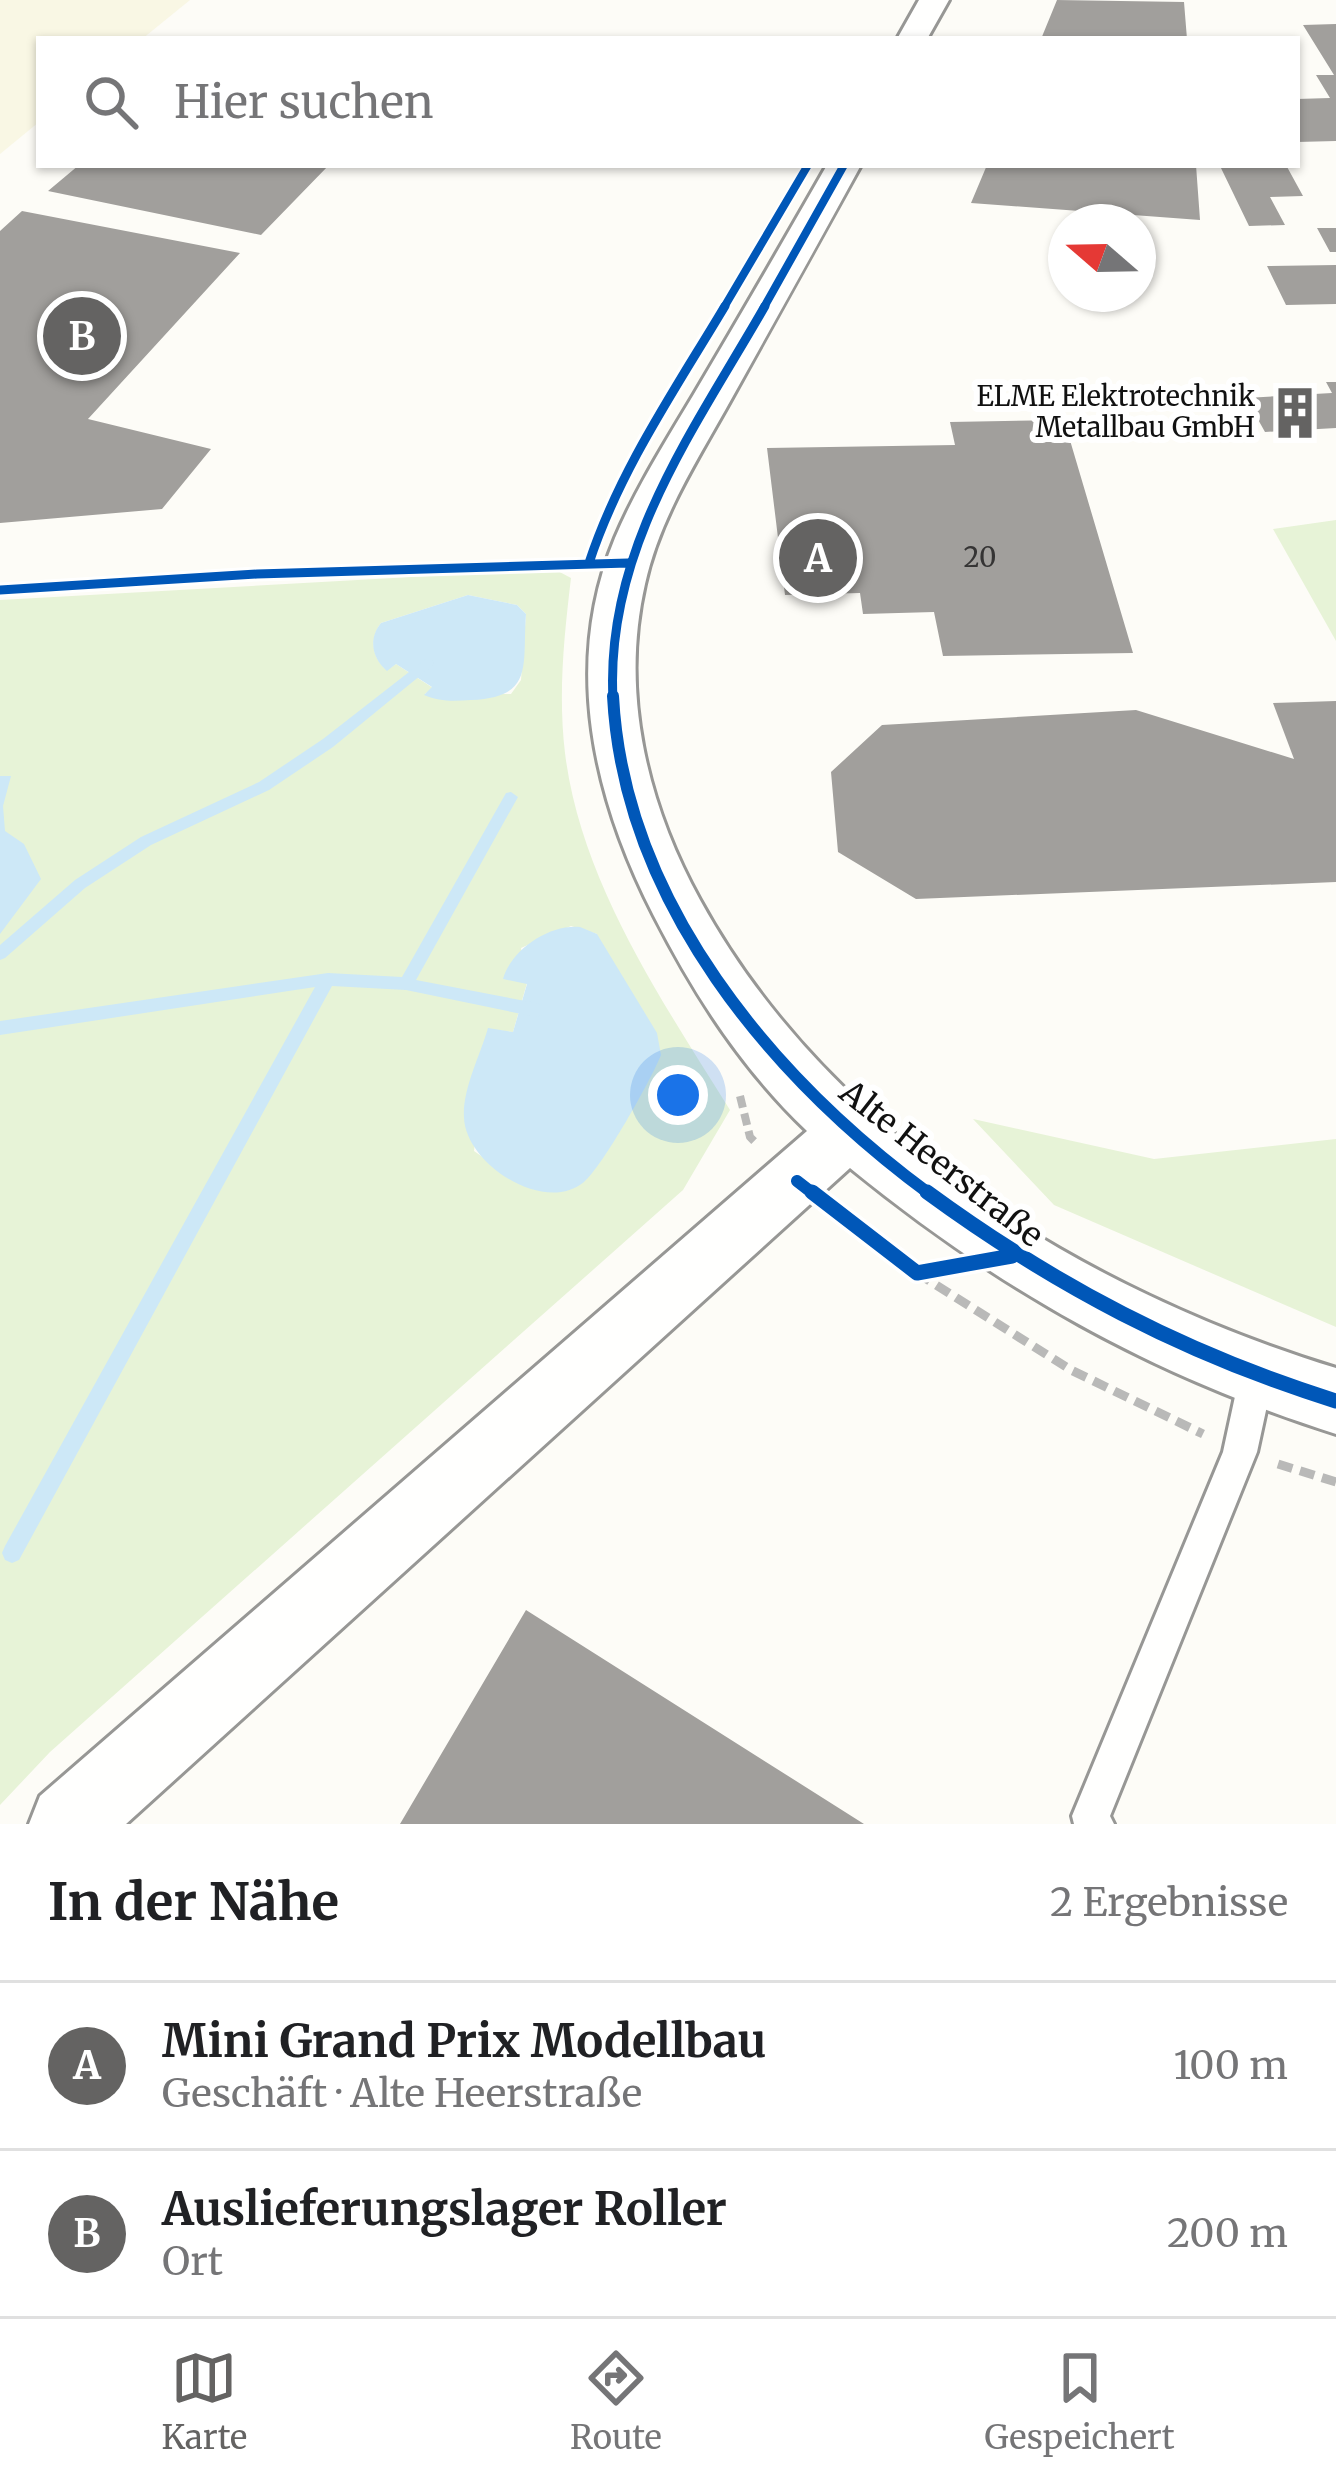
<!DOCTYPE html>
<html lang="de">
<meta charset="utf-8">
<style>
:root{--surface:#fff;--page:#f2f2f2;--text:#202124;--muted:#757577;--line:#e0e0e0;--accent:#646362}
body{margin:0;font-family:Merriweather,serif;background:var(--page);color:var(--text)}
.compass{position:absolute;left:1048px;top:204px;width:108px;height:108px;border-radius:50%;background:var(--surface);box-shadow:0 3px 9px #0004;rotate:290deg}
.you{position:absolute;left:678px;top:1095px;width:42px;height:42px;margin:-30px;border:9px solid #fff;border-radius:50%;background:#1a73e8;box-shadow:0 0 0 18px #1a73e833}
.badge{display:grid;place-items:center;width:78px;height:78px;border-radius:50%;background:var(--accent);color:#fff;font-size:39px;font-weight:700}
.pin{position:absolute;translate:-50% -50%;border:6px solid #fff;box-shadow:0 3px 12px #0006}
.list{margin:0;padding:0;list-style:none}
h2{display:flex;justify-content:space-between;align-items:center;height:156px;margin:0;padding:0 48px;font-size:51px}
h2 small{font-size:39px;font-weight:400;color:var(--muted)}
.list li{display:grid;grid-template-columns:78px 1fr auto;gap:36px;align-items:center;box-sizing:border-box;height:168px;padding:0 48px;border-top:3px solid var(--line)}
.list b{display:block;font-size:45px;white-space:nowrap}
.list p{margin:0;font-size:39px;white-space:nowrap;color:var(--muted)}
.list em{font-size:39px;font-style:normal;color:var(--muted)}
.icon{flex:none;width:66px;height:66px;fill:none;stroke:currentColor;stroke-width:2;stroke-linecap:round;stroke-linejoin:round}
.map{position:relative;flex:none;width:1336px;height:1824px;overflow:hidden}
.search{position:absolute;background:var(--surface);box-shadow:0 3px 9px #0004;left:36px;right:36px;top:36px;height:132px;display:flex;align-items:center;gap:30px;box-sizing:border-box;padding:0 42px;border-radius:0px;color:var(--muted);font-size:45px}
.sheet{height:492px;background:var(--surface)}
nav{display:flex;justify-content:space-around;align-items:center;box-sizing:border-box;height:168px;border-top:3px solid var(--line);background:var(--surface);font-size:33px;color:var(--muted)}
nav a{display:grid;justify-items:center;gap:6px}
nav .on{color:var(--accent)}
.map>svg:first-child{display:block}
.farmland{fill:#f9f7e4}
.green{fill:#e7f3d7;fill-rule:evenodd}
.water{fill:#cde8f7}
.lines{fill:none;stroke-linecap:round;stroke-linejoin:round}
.stream{fill:#cde8f7;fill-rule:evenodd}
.building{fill:#a19f9c}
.lane-casing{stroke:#979795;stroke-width:6}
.street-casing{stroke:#979795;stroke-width:6}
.path-far1{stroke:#b9b9b8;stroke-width:8;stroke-dasharray:12 6;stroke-linecap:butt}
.path{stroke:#b9b9b8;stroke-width:9;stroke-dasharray:15 8;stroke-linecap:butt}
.lane{fill:#fffffe;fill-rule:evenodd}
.street{fill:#fffffe;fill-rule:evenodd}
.cycleway-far3-casing{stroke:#fff;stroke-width:12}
.cycleway-far2-casing{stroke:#fff;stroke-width:15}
.cycleway-far1-casing{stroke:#fff;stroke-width:20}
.cycleway-casing{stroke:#fff;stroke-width:22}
.cycleway-far3{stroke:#0057b8;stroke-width:8}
.cycleway-far2{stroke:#0057b8;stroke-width:9}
.cycleway-far1{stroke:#0057b8;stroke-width:12}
.cycleway{stroke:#0057b8;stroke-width:15}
.labels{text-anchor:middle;stroke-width:12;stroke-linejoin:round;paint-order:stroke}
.far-poi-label{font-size:27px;fill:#111;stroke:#fff;text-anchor:end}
.number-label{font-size:27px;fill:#353434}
.street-label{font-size:33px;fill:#111;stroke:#fff}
</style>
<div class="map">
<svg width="1336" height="1824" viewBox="0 0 1336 1824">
<rect width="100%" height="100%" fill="#fdfcf7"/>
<path class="farmland" d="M0 0H190L142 39H39V122L0 154Z"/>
<path class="green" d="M1336 520V641L1273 529Z
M554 569 571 578C564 637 558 694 565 753 581 883 663 1002 730 1110L683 1190 50 1752 0 1805V600ZM468 595 517 605 526 614 521 680 511 694H425L433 688 396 664 387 670C372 658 369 639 381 623ZM571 926 597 934 521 1184 474 1151 488 1029 513 1032 527 983 521 948Z
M973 1119 1154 1159 1336 1139V1327L1054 1205Z"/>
<path class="water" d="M468 595 517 605 526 614C522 666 535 697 471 700 454 701 440 702 424 695L432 687 396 664 387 671C372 658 368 639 381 623Z
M0 776H11L3 806 5 831 24 844 41 879 0 934Z
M580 927 597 934 657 1033 661 1055C651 1080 603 1166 584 1182 544 1215 466 1164 464 1118 462 1090 480 1056 488 1028L513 1032 527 984 503 979C511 950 549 924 580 927Z"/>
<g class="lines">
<path class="stream" d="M427 658 432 660 434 663 432 666 333 747 269 790 151 845 85 888 5 958 0 960V945L75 880 141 837 259 782 323 739Z
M511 792 518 797 416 980 536 1003 542 1005 544 1010 542 1015 536 1017 406 990 332 986 19 1560 12 1563 5 1560 2 1553 5 1546 315 987 0 1035V1021L328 973 402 977 506 793Z"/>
</g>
<path class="building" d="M1057 0 1184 2 1187 39H1041Z
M1336 24V141L1297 142V99L1330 98 1316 75H1334L1303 25Z
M79 165H329L261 235 48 191Z
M987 165H1196L1200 220 971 203Z
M1286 165 1303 196 1270 197 1285 225 1249 226 1220 166Z
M22 211 240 253 88 419 211 449 162 509 0 523V231Z
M1317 228H1336V252H1330Z
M1336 265V304L1286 305 1267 266Z
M1326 382H1336V428L1265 432 1246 398 1332 393Z
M1064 420 1133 653 943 656 934 612 863 614 860 593 785 595 767 448 955 445 950 422Z
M1336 701V882L916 899 838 852 831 772 882 725 1136 710 1294 759 1273 703Z
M526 1610 864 1824H400Z"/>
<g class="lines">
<g class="lane-casing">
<path id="lane" d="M1256 1362 1268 1367 1273 1378 1257 1452 1110 1816 1114 1824H1074L1072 1816 1223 1452 1239 1378 1244 1367Z"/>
</g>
<g class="street-casing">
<path id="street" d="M919 0H949L927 39H897Z
M827 165H861C819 242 776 319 733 396 700 456 660 516 645 584 620 693 647 804 700 900 829 1135 1085 1291 1336 1368V1434C1151 1375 1001 1291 850 1168L126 1824H29L40 1796 807 1131C742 1069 695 996 654 916 594 799 562 665 615 538 636 488 666 441 694 394 739 318 783 242 827 165Z"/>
</g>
<path class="path-far1" d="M740 1096 750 1137 756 1143"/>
<path class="path" d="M917 1273 1071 1370 1203 1434
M1278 1464 1336 1482"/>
<use href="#lane" class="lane"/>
<use href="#street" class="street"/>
<g class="cycleway-far3-casing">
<path id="cycleway-far3" d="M723 309 808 165
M763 309 844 165"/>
</g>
<g class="cycleway-far2-casing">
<path id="cycleway-far2" d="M589 563C619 471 676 388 725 306
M0 590 257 574 628 563
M613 699C605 549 694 430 765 306"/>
</g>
<g class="cycleway-far1-casing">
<path id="cycleway-far1" d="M613 696C624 903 772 1078 931 1195
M797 1181 815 1195"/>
</g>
<g class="cycleway-casing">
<path id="cycleway" d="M812 1192 917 1273 1012 1256
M927 1192C1054 1285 1185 1354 1336 1401"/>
</g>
<use href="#cycleway-far3" class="cycleway-far3"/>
<use href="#cycleway-far2" class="cycleway-far2"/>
<use href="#cycleway-far1" class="cycleway-far1"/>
<use href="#cycleway" class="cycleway"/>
</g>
<defs>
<g id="building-bare" transform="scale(4.14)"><path d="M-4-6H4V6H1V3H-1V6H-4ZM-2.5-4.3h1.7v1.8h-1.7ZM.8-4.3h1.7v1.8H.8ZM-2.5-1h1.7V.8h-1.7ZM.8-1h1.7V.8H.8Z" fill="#646362" stroke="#fff" stroke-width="2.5" paint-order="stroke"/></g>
</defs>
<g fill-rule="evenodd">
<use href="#building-bare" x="1295" y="413"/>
</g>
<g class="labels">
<g class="far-poi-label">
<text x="1255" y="406">ELME Elektrotechnik<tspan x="1255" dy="31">Metallbau GmbH</tspan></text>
</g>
<g class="number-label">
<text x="980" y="567">20</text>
</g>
<g class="street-label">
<text transform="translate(942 1163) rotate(38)" y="12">Alte Heerstraße</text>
</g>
</g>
</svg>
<svg class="compass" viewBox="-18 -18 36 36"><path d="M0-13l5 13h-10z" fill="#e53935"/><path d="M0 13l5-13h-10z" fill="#757577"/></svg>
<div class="you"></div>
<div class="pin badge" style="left:818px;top:558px">A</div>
<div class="pin badge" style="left:82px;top:336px">B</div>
<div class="search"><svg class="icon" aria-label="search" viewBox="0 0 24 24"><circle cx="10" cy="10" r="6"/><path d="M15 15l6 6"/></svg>Hier suchen</div>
</div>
<section class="sheet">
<h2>In der Nähe<small>2 Ergebnisse</small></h2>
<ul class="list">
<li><span class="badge">A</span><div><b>Mini Grand Prix Modellbau</b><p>Geschäft · Alte Heerstraße</p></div><em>100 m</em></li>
<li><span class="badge">B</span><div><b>Auslieferungslager Roller</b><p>Ort</p></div><em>200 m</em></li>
</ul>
</section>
<nav>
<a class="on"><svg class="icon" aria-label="map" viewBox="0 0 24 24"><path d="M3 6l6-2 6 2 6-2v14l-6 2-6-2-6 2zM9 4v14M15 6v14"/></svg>Karte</a>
<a><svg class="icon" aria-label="directions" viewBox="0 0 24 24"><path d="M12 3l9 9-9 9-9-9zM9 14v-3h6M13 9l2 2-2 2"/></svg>Route</a>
<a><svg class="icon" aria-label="saved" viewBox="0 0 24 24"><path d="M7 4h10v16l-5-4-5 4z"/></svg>Gespeichert</a>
</nav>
